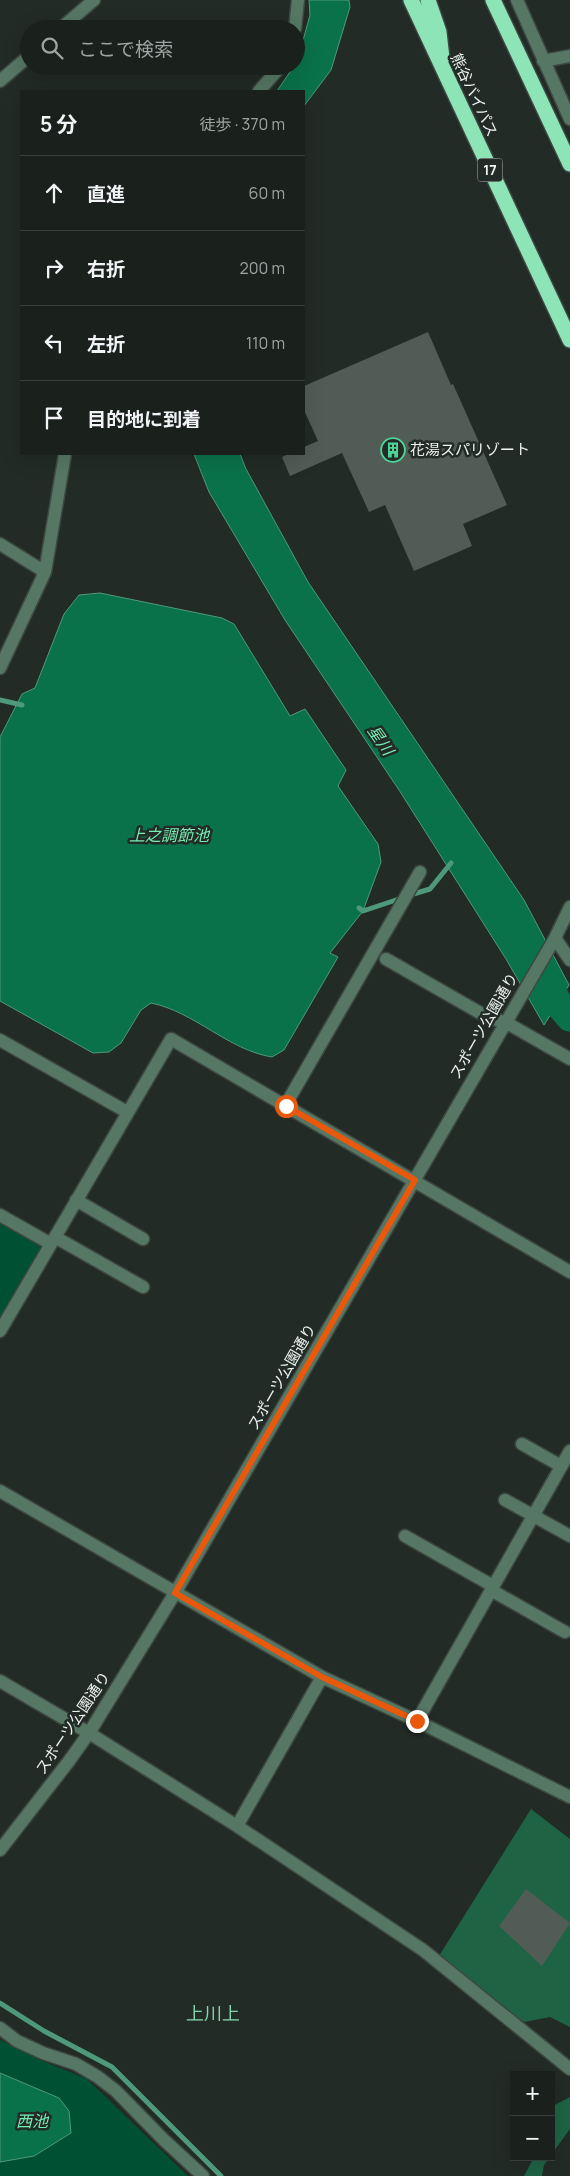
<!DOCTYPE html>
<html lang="ja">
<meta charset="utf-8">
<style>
:root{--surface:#1a201c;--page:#232825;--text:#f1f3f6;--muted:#9fa3a3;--line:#383e3b}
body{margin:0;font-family:Manrope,"Noto Sans JP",sans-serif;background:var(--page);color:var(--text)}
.controls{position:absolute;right:15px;bottom:15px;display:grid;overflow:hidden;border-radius:0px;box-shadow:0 5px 20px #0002}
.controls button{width:45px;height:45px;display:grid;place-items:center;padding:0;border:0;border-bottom:1px solid var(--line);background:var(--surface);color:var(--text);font:25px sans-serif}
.stop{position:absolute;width:15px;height:15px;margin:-11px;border:4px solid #ea580c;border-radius:50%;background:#fff}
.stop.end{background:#ea580c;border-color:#fff;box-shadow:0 1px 5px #0008}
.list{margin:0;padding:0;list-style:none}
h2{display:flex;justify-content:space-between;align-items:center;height:65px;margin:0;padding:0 20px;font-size:21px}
h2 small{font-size:16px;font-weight:400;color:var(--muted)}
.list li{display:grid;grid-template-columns:32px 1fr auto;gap:15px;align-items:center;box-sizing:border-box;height:75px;padding:0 20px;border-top:1px solid var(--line)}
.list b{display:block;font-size:19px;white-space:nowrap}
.list em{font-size:16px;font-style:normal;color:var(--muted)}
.icon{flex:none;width:28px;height:28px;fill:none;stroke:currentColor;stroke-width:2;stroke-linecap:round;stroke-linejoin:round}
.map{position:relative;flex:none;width:570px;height:2176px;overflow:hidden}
.search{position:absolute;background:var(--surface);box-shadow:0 5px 20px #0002;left:20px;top:20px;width:285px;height:55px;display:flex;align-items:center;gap:12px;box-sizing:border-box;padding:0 18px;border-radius:28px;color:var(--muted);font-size:19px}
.panel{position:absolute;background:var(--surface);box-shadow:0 5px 20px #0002;left:20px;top:90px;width:285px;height:365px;border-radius:0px}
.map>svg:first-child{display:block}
.green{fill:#005133}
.forest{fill:#1e6344}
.water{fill:#0a724b;stroke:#4e997c}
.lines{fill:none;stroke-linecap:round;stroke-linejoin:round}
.stream{stroke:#4e997c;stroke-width:5}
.river{stroke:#0a724b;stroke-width:29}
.building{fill:#525c56}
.minor-casing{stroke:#3e4742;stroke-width:15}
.highway-casing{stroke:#3e4742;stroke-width:18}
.minor{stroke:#557764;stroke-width:12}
.highway{stroke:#8de5b7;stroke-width:15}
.route{stroke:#ea580c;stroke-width:6}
.labels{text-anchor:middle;stroke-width:5;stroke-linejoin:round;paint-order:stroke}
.shield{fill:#222b26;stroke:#b0b7b3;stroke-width:1}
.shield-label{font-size:14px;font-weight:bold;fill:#edf3f0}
.street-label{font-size:15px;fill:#edf3f0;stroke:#222b26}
.poi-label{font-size:15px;fill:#edf3f0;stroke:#222b26;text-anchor:start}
.water-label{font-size:16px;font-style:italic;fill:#75ecb2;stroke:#222b26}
.quarter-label{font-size:18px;fill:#83d4aa;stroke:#222b26}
</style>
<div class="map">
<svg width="570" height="2176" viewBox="0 0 570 2176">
<rect width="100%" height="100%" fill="#222b26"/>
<path class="green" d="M0 1223 43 1248 0 1320Z
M0 2040 38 2059 87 2079 188 2176H0Z"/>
<path class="forest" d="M531 1809 570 1839V2027L550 2017 524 2022 499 2005 439 1956Z
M570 2097V2129L551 2155V2107Z
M534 2157H550L544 2165 542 2176H524Z"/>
<path class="water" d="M309 0H349L350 7 331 70 304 106V91H277L294 66H296L310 15Z
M194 454H240L246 469 308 582 524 900 569 985 544 1025 506 959 399 790 285 620 209 492Z
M100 593 222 618 234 624 290 716 305 709 346 770 338 786 378 844 381 862 363 911 330 953 338 957 284 1050 272 1057C228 1050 195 1012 151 1003L141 1010 121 1043 109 1052 93 1053 0 1001V737L22 694 35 688 64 614 79 595Z
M0 2073 59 2098 69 2111 71 2133 34 2156 0 2162Z"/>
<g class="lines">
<path class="stream" d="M0 700 22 705
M410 895 430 889 451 863
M359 908 363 911 402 898
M0 2003 44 2031 112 2067 221 2176"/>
<path class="river" d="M541 968 557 1002 570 1017"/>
</g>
<path class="building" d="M428 332 451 385 453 384 507 505 463 524 472 546 414 571 385 505 369 512 342 453 290 476 282 457 288 454H304V447L318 441 304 410V386Z
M526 1889 570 1923 542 1966 499 1926Z"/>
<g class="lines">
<g class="minor-casing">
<path id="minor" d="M517 0 570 119
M60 29 94 0
M295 29 298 0
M543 61 570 56
M0 81 29 56
M259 91 281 66
M0 544 45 572
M0 668 45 572 65 454
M555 938 570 960
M386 959 489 1018 505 1022 570 1059
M0 1040 127 1112
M285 1106 420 872
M76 1200 143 1239
M0 1215 51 1244 0 1331
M55 1237 143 1287
M51 1244 171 1039 570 1272
M522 1444 561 1466
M0 1491 322 1677 417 1721 570 1797
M505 1500 570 1536
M405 1536 493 1586
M491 1590 565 1632
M0 1681 89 1733 237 1826 423 1950 570 2069
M417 1721 570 1451
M237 1826 322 1677
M0 1850 69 1761 89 1733 175 1593 555 938 570 907
M0 2028 17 2041 43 2053 76 2064 98 2077 116 2091 164 2140 203 2176"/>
</g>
<g class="highway-casing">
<path id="highway" d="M411 0 570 340
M428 0 439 32 442 58
M493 0 570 164"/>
</g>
<use href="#minor" class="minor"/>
<use href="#highway" class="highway"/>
</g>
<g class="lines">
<path class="route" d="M286 1106 415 1180 175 1593 322 1677 417 1721"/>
</g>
<defs>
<g id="building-ring" transform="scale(1.25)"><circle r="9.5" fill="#222b26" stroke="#50d398" stroke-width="1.5"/><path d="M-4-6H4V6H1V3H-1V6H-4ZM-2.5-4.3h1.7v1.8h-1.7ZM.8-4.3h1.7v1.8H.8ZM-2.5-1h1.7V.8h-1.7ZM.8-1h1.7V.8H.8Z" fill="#50d398"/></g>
</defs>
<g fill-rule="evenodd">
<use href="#building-ring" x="393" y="450"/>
</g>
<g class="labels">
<rect class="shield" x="477.5" y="158.5" width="25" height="23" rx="4"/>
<g class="shield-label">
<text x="490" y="175">17</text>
</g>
<g class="street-label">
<text transform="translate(474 95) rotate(65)" y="5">熊谷バイパス</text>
<text transform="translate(484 1026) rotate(-60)" y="5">スポーツ公園通り</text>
<text transform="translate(282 1377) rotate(-60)" y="5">スポーツ公園通り</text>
<text transform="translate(73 1723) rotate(-56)" y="5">スポーツ公園通り</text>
</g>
<g class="poi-label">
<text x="410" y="455">花湯スパリゾート</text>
</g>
<g class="water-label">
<text transform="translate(381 740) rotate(55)" y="6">星川</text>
<text x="169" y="841">上之調節池</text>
<text x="32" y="2127">西池</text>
</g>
<g class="quarter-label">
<text x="213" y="2020">上川上</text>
</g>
</g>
</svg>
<div class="controls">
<button>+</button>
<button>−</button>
</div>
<div class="stop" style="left:286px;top:1106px"></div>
<div class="stop end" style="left:417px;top:1721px"></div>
<div class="search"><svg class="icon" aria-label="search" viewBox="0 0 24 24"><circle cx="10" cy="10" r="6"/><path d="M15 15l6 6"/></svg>ここで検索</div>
<section class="panel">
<h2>5 分<small>徒歩 · 370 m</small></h2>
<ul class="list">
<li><svg class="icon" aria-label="ahead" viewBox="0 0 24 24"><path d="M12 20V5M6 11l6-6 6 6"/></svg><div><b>直進</b></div><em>60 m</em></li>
<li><svg class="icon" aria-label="right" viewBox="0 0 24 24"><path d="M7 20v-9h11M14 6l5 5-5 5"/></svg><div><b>右折</b></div><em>200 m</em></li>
<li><svg class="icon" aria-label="left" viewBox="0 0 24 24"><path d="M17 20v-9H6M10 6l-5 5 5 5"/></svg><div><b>左折</b></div><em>110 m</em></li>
<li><svg class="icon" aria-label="arrive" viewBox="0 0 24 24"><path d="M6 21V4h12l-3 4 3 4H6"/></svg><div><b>目的地に到着</b></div></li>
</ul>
</section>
</div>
